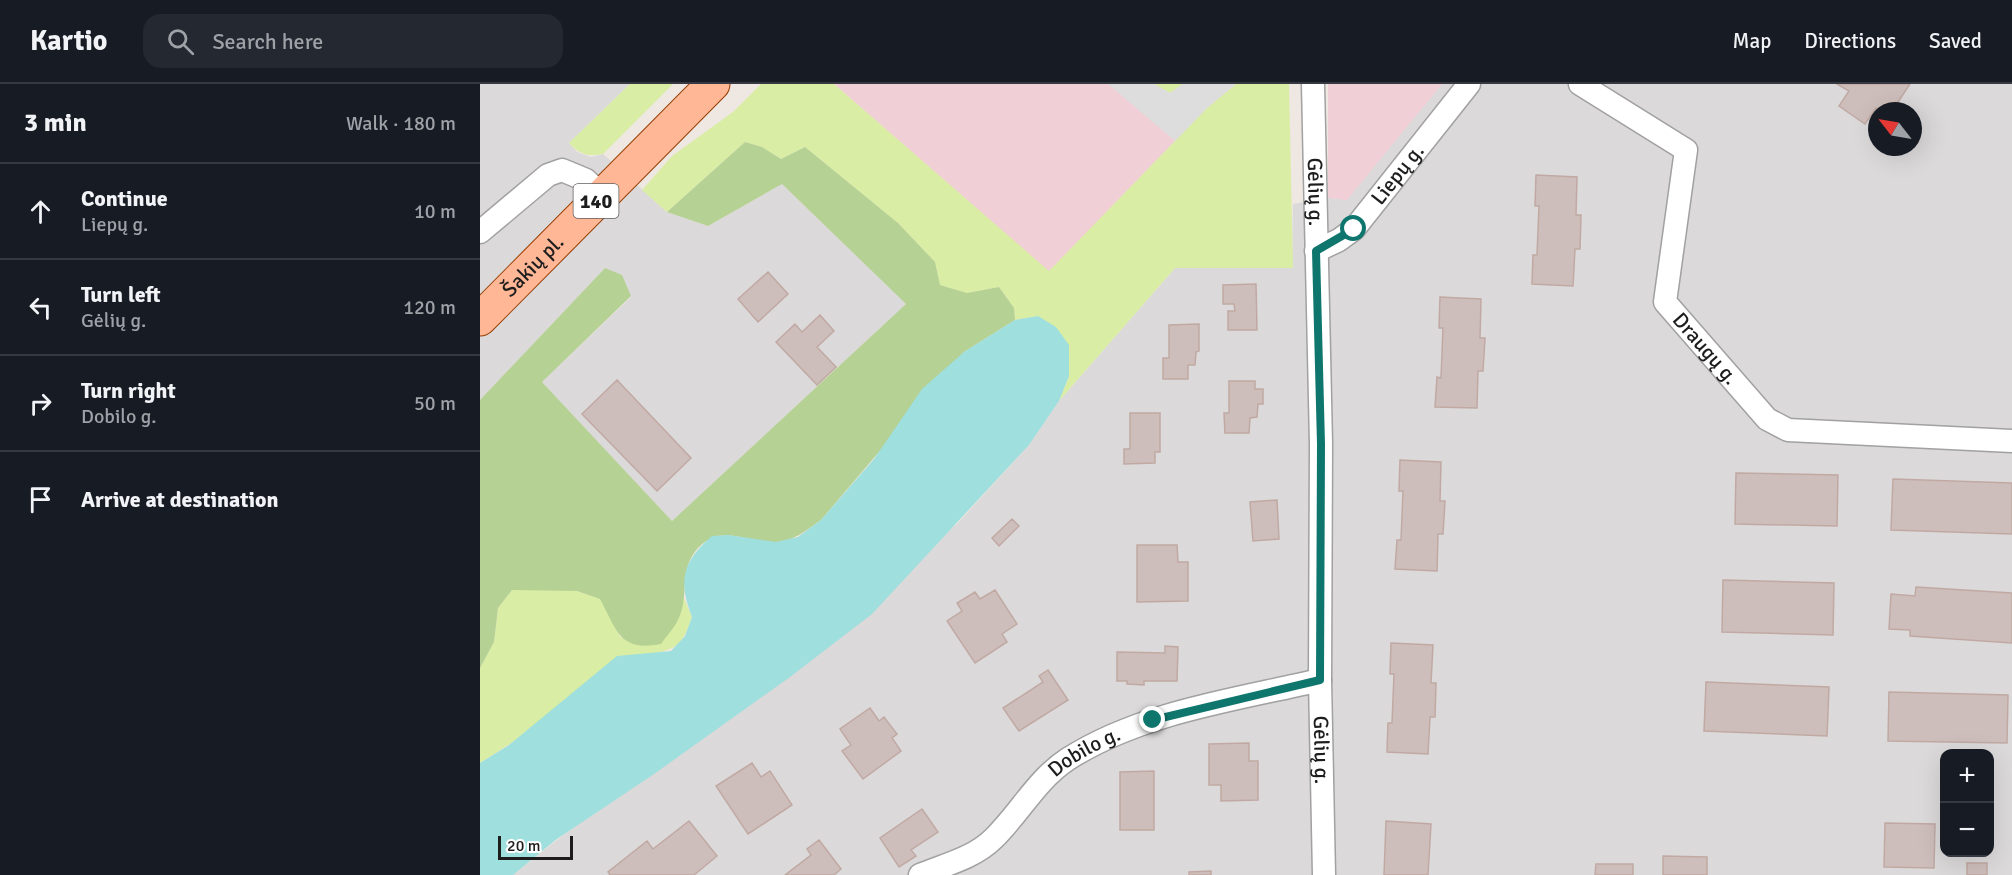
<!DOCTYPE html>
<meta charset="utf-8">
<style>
:root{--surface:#171b24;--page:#242831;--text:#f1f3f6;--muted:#9ea1a6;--line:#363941}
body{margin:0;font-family:Signika,sans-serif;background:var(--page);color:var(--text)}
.controls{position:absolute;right:18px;bottom:18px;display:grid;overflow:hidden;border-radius:12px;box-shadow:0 6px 24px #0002}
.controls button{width:54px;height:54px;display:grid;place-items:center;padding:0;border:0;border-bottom:2px solid var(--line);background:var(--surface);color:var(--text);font:30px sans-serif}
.compass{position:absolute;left:1388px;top:18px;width:54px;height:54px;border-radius:50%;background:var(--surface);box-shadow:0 6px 24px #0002;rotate:301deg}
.scale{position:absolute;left:18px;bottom:15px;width:75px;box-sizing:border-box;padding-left:6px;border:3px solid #1d1d1d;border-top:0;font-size:16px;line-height:21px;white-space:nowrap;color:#1d1d1d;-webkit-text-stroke:4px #fff;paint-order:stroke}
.stop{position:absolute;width:18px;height:18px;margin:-14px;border:4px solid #0f766e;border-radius:50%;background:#fff}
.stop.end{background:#0f766e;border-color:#fff;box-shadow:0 2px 6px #0008}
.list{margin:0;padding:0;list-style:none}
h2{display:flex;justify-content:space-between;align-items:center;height:78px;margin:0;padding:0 24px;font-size:26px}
h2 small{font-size:20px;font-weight:400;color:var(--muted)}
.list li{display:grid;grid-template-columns:39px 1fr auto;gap:18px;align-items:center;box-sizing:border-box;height:96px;padding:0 24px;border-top:2px solid var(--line)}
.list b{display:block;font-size:22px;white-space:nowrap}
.list p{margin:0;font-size:20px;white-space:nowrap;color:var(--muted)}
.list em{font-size:20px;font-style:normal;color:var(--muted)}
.icon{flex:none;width:33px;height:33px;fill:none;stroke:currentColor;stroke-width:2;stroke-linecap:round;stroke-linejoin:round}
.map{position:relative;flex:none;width:1532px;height:791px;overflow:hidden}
header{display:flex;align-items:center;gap:36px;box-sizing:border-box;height:84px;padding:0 30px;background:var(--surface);border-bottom:2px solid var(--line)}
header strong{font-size:28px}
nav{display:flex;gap:33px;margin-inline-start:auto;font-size:21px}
.search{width:420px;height:54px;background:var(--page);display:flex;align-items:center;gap:15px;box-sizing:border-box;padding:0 21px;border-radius:18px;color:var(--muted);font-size:22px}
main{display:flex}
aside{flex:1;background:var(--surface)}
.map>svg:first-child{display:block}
.residential{fill:#dbd9da;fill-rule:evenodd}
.commercial{fill:#f1cfd6}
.grass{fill:#daeda4}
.forest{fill:#b5d193}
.parking{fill:#ddd}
.water{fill:#9fdfdd}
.building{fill:#cebebb;stroke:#c1a9a3;stroke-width:1.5}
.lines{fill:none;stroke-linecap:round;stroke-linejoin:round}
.street-casing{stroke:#a1a1a1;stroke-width:25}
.primary-casing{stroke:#953d00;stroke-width:35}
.street{stroke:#fff;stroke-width:22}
.primary{stroke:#ffb796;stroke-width:33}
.route{stroke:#0f766e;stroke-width:8}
.labels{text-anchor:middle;stroke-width:5;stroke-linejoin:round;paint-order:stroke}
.shield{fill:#fff;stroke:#616161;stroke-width:1.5}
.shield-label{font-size:20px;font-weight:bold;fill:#1d1d1d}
.street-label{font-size:21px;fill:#1d1d1d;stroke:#fff}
</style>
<header>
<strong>Kartio</strong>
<div class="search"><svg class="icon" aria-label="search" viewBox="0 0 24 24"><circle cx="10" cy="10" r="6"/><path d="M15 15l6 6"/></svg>Search here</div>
<nav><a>Map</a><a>Directions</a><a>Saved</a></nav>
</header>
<main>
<aside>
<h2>3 min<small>Walk · 180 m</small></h2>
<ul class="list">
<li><svg class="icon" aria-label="ahead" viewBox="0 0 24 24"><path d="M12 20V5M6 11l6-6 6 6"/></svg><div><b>Continue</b><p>Liepų g.</p></div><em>10 m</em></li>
<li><svg class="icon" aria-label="left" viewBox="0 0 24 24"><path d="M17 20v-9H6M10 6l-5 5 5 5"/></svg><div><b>Turn left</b><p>Gėlių g.</p></div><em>120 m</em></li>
<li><svg class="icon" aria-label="right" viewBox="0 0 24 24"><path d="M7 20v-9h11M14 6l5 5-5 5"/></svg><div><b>Turn right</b><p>Dobilo g.</p></div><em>50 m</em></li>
<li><svg class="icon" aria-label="arrive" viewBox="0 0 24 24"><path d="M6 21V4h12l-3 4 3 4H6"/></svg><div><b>Arrive at destination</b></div></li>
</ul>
</aside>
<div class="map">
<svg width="1532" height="791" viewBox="0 0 1532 791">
<rect width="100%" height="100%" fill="#efe7e1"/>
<path class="residential" d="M0 0H150L89 59 97 68 111 73 123 70 187 128 228 142 302 100 426 220 192 437 62 298 151 213 125 184 0 316Z
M962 0H1532V791H33L477 440 549 361 579 317 695 184H812L813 120 848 114 867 115ZM1397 27H1433V63H1397ZM1464 670H1510V768H1464Z"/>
<path class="commercial" d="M354 0H756L727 24 569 188Z
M848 0H962L867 116 848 114Z"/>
<path class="grass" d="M150 0H193L123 70C108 73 99 70 89 59Z
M281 0H354L569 187 727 24 756 0H809L813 184H695L579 317 589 292 558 232 535 236 534 224 519 203 487 209 460 201 455 178 418 139 325 63 301 75 282 63 265 58 187 128 162 106 192 72 253 28Z
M674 0H703L690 9Z
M58 505 97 507 121 515 141 554 198 537 203 512 212 533C203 560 197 566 169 570L0 679V584L14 558 18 524 32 506Z"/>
<path class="forest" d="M265 58 282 63 301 75 325 63 418 139 455 178 460 201 487 209 519 203 534 224 535 236 484 268 341 436C327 446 314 457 296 458 268 460 242 438 218 464 197 487 211 513 197 538 193 545 186 553 181 560 139 568 137 546 120 515L97 507 32 506 18 524 14 558 0 584V316L125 184 142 191 151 212 62 298 192 437 426 220 302 100 228 142 187 128Z"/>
<path class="parking" d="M628 0H674L690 9 703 0H756L727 24 695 57Z"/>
<path class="water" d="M558 232 576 243 589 261V292L579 317 549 361 392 530 310 593 174 690 77 755 33 791H0V679L29 661 137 572 191 567 205 552 212 533C198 497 202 478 232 452L248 451 296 458 318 453 341 436 394 375 442 305 484 268 535 236Z"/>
<path class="building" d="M1357 0H1430L1412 27H1401L1396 24 1385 40 1359 22 1369 7Z
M1056 91 1097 93 1096 131H1101L1100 165H1095L1093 202 1052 200 1053 171H1057L1059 122H1055Z
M288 188 308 210 278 238 258 215Z
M776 200 777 246H748V227H755L754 220H743V201Z
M960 213 1001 215 1000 254H1005L1003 287H998L997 324 955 323 957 293 961 294 963 244H959Z
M340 231 354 247 337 263 356 283 337 301 296 258 315 240 322 248Z
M719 240V267L716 268 715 281H708V295H683V274H689V241Z
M137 296 211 374 177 407 102 330Z
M749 297H775V305H783V320H778L777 333 770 334 769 349H745L744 329H749Z
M650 329H680V368H675V379L644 380V365H650Z
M920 376 961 378 960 417H965L963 450H958L957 487 915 485 917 456H921L923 407H919Z
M1256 389 1358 391 1357 442 1255 440Z
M1413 395 1532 399V450L1411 446Z
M797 416 799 455 773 457 770 418Z
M532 435 539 442 519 462 512 454Z
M657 461H697L698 478H708V517L657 518Z
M1243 496 1354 499 1353 551 1242 548Z
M1436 503 1532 509V559L1430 552V546L1409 545 1411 510 1435 512Z
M515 506 537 540 522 550 527 558 495 579 467 537 482 527 477 519 495 508 500 515Z
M911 559 953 561 951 599H956L955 633H950L948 670 907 668 908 639H912L914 590H910Z
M685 562 698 563 697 597H664V601L647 600V597H637V568L685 569Z
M568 586 588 616 539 647 523 624 563 598 559 592Z
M1226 598 1349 603 1347 652 1224 647Z
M1409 608 1528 611 1527 659 1408 657Z
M390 624 399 637 404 633 417 650 412 654 421 667 383 695 362 667 371 661 360 645Z
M769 659V677H778V716L741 717V701H729V660Z
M272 679 281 693 290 687 312 721 268 750 236 702Z
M674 687V746H640V688Z
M442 725 458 748 431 766 436 772 419 783 400 754Z
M209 737 237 772 214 791H130L128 788 167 757 173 765Z
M906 737 951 740 948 791H904Z
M1405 739 1455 740 1454 784 1404 783Z
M339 756 361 785 354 791H305L331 771 327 765Z
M1183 772 1227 773V791H1183Z
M1487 779H1507V791H1487Z
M1116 780H1153V791H1115Z
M731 787V791H709V788Z"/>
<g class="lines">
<g class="street-casing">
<g id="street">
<path id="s1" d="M833 0 841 360 840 596 844 791"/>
<path id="s2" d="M1100 0 1206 66 1185 218 1287 335 1308 346 1532 357"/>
<path d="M0 148 68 91 82 86 106 96 122 111"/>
<path id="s3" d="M836 167 859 156 874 145 989 0"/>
<path id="s4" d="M440 791C464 781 494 774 513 755 540 729 556 696 588 675 662 628 755 616 840 596"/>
</g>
</g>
<g class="primary-casing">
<g id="primary">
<path id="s5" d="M0 235 233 0"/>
</g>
</g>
<use href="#street" class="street"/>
<use href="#primary" class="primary"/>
</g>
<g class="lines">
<path class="route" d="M673 636 840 596 841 360 836 167 874 145"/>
</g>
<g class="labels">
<rect class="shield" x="93.5" y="100" width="45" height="34" rx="4.5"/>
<g class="shield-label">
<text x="116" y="124">140</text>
</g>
<g class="street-label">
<text dy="7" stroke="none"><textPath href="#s3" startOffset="114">Liepų g.</textPath></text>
<text dy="7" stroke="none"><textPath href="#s1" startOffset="108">Gėlių g.</textPath></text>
<text dy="7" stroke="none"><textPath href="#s5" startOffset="75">Šakių pl.</textPath></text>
<text dy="7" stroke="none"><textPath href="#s2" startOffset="340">Draugų g.</textPath></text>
<text dy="7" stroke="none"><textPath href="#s1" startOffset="666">Gėlių g.</textPath></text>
<text dy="7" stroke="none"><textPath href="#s4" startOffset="210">Dobilo g.</textPath></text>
</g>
</g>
</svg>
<div class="controls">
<button>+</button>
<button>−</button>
</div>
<svg class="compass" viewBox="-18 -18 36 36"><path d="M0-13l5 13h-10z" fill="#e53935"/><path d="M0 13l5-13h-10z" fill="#9ea1a6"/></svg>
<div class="scale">20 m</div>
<div class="stop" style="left:874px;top:145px"></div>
<div class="stop end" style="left:673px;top:636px"></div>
</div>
</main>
